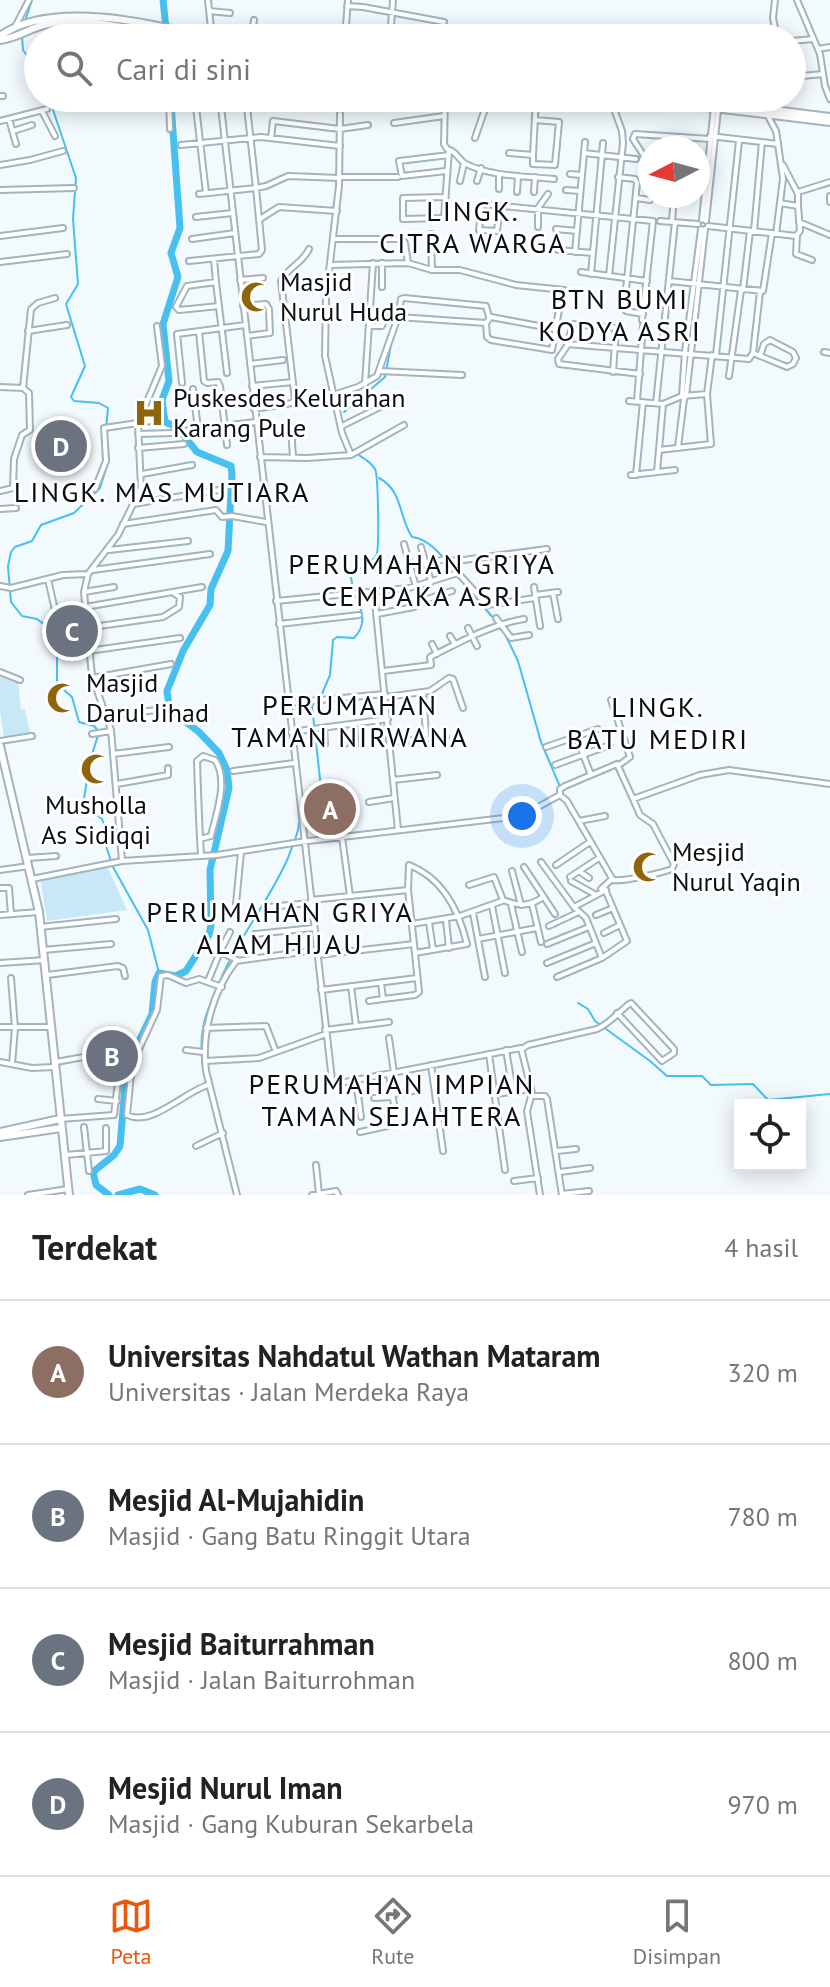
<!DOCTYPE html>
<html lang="id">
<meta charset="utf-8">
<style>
:root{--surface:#fff;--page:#f6f6f6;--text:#222;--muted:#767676;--line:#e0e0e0;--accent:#ea580c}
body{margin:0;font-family:"PT Sans",sans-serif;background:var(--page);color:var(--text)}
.controls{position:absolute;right:24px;bottom:24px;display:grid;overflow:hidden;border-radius:0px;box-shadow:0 4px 20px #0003}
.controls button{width:72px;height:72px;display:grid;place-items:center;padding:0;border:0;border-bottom:2px solid var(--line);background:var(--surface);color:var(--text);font:40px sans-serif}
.compass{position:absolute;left:638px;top:136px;width:72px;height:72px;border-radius:50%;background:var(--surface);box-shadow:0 4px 20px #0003;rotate:264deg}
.you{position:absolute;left:522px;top:816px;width:28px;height:28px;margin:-20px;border:6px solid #fff;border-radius:50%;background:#1a73e8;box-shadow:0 0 0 12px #1a73e833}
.badge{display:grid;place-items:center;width:52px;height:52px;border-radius:50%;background:var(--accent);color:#fff;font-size:26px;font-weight:700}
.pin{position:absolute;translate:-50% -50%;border:4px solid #fff;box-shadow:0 2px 8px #0006}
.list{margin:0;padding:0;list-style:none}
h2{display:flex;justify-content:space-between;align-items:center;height:104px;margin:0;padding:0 32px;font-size:34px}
h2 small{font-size:26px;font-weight:400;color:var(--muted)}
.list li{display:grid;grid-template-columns:52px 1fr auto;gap:24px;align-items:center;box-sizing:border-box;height:144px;padding:0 32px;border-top:2px solid var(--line)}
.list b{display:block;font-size:30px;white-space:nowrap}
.list p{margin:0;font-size:26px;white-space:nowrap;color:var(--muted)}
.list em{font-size:26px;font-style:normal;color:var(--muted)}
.icon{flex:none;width:44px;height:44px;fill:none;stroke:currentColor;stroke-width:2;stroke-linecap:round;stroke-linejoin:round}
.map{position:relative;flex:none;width:830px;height:1195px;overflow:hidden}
.search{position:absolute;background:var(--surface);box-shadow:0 4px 20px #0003;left:24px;right:24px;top:24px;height:88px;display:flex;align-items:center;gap:20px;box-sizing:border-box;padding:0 28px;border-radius:44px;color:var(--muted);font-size:30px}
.sheet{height:680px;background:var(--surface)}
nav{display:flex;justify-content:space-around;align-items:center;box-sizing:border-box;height:112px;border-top:2px solid var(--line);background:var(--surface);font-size:22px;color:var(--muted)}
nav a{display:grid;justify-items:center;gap:4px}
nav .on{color:var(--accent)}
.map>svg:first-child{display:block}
.green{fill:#c8e8f8}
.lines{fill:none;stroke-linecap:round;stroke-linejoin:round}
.stream{stroke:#47c0ef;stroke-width:2}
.river{stroke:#47c0ef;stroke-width:7}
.minor-casing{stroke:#a2b4bd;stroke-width:8}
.major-casing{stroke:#a2b4bd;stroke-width:10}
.minor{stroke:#fff;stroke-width:4}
.major{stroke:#fff;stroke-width:6}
.labels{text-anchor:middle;stroke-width:6;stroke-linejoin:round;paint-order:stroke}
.poi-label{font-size:26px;fill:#080e11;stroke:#fff;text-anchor:start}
.neighbourhood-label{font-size:28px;letter-spacing:2px;fill:#080e11;stroke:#fff}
</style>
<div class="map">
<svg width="830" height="1195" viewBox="0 0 830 1195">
<rect width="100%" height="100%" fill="#f2fafd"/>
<path class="green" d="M0 673 18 682 21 709H25L30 733 4 737 0 712Z
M107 866 127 910 47 921 40 877Z"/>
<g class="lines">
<path class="stream" d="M25 21 32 0
M22 36 23 50 38 71
M49 98 76 178 73 219 78 284 66 304 85 366 71 397 74 401 99 403 108 408 106 429 109 459 100 488 74 513 41 525 32 541 15 547 11 552 8 566 11 602 22 616 37 619 53 631 57 651V684L72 697 79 722 94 726 99 732 90 761 83 805 102 819 105 827 106 846 113 867 148 930 159 973
M333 254 338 213
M328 310 330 280
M336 395 345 435
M344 412 385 377 392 339
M379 478C403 491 398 515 412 537 431 539 444 559 456 573
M462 581 494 619
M505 634 518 661 541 742 561 789
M216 991C233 944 268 904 288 858 292 846 299 834 299 822L307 821 323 806 312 706 322 694 330 675 333 640 337 637 354 638C375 617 350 597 351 574 358 568 371 565 376 556 380 550 378 474 375 469 369 459 358 456 350 449
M578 1003 588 1009 595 1021 650 1061 667 1076H702L711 1085 753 1084 768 1100 830 1094
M212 1103C200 1070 196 1032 212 1001"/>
<path class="river" d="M163 0 167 38
M109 1195 96 1185 93 1172 114 1155 120 1146 126 1074 129 1062 152 1014 155 982 159 973 176 976 186 971 209 935 211 925 210 870 229 788 227 770 219 753 199 732 173 712 169 706 167 691 183 651 210 605 211 589 228 551 232 474 231 466 197 452 177 427 165 422 162 400 169 381 163 324 178 277 171 253 180 228 171 104
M118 1195 140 1189 155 1195"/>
<g class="minor-casing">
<path id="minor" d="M208 0 212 38
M775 0 773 18 777 38
M797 0 820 54 825 86 830 99
M347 6 363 7 444 22
M209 11 230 13
M16 25 29 0
M147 33 156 38
M251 38 254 20
M345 38 348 0
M390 38 393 0
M792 41 813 39
M818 49 830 47
M792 77 823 74
M0 96H3
M169 98 170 129
M195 98 206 193
M220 98 332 1080 340 1083 521 1048 532 1093 527 1111 540 1195
M246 98 256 188 266 186 288 176 340 178
M268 98 286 103 288 98
M445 98 444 144 447 149C457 151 457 159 466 164 493 177 525 176 554 179
M767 98 770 108
M364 107V98
M42 111 55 136
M340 114 339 186 326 297 325 356 342 433 351 455
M768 116 776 131 778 144
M9 119 16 144
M0 121 47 109
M394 123 444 116
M13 131 32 125
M710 136 778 144 783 179 776 234
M271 138 273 121 340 129 368 125
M475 138 486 106 481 102V98
M181 145 261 137 340 146
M681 148 682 137
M509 153 533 155 536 98
M584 153 636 159
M533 155V164L555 165 559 122 535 120
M650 159 644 156 633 139 635 134 710 139
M0 165 30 160 63 151
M783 165 798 194V206
M446 171 402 176 399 161 449 155
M570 174 581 175
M340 177H398
M618 177 635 179 637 183 624 308 626 311 643 314
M460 181 464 163
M477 181 481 168
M499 189V175
M0 190 74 188
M566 190 580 191
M517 192 518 176
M534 192 535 177
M798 192 830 182
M830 196V202
M445 197 403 198V219L444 218 449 150
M637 198 650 200
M500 206 497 231 479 230 482 204 653 221 642 320
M196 217 232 213
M260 219 279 207 337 211
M702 220 714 107
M660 221 698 224
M672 221 674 196
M706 221 718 110
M799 222 830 235
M708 226 796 236 800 231 798 206 780 203
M538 227V208L548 194
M556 229 577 231
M754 231 762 142
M431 234 432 270
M797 235 796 254 812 260
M0 236 63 228
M192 239 235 233
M334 239H402L405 243 408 263
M558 250 593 253
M575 252 585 142
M214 259 216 282 187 286 176 307 179 310 219 306
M189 261 259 254 262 250 256 188 199 194
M0 262 67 254
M330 265 408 263 432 270H460L516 285 564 290 561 298 552 350 491 340 487 337 486 323 491 317 555 329
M581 272 647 281
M591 274 603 143
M609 276 623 143 622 131 610 98
M240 280 263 278
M670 281 763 291 772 233
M216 282 227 373
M382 287V263
M743 290 750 231
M243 306 266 304 269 309 270 333 247 336
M398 317 401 299 404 298 486 306 489 317
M369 326H382L385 317
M28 331 67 325
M199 332 204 381 207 383 218 382 220 386 227 445
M567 344 749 359 753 353 760 292
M824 352 830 353
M753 353 787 367 793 364 796 358 793 352 770 340 764 344 760 356
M716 355 739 141
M250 364 283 360
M380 371 462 375
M613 372 616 328 573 324 567 346 558 359 559 364 640 374
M729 376 741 290
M182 383 177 334 245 325
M365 384 373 263
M252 386 293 382
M0 387 23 388
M23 388 31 309 38 303 55 298
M193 389 198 429
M333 395 358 387 377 376 398 317 486 323
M686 396 684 399 682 396 685 352 701 229
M686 396 705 229
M629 401 663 404 682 396 707 394
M637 401 643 325
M656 403 675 222
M254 409 292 403 295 400 281 281C287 268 303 263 309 249
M342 426 386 404
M291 427 293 458
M188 430 256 422
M138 434 173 433
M678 447 684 399
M138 448 184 444
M659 450 711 444 707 394 712 355
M260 457 307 458 351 455 404 425
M657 472 663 404
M142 474 192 465
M631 475 675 470
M636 475 643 402
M95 489 106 461 104 428 158 420
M0 491 13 488 14 459 22 435 30 430 29 393 23 388
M133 504 219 490
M0 509 16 508
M123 524 216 510 222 517 232 516 266 522
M404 544 416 587
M421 547 431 582
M109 550 188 541
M427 564 445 559 456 561 547 549
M93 570 210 554
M48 579 56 615 85 614
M0 586 11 588 63 575 88 574
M534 587 540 626
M84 592 114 587
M374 592 398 830
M553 593 558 619
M535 595 558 592
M276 601 409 588 458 573 487 605 535 598
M85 607 202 587
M377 614 414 607 418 602 452 591
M496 618 511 638 529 635
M279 624 359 615
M85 628 163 617 179 607 180 597 175 594
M468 628 477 646
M450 636 455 644
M432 644 437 654
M88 651 180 638
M383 671 431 665 430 657C460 642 492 624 524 619
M0 672 20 680
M92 678 171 664
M423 692 426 735
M386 697 430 691 449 678 453 679 463 708
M611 700 630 757 619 765
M288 703 385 694
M108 715 158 710
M377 721 380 742
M360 724 362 745
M343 726 345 744
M324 728 325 744
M291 732 388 719
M92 734 111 731
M576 736 591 775
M0 741 32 736
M390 742 446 737
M546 747 598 729
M113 754 169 747
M555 765 610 745
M233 771 294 763
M393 780 437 775
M117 784 168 775V768
M560 795V789L565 786 617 764 633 799 700 775 729 770 830 784
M369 802 394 798
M579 821 605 816
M342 837 350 896 408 890
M200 839 211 836C216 814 229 780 215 760L203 756 197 761C198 793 199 824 201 855
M27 858 56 856
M122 861 111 730 92 676 84 592 88 574 118 535 141 488 138 423 162 366 157 326
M541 862 574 907 586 918 602 958
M556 865 590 842
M524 867 555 914
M0 870 29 866
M512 871 521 905
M579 871 589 878
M570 877 599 858
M32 879 122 861 217 855 300 842 512 817 525 814 560 795 567 801 613 880C622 882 662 873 672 869L674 864 653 824 640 815 633 799
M571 881 596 895
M469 885 494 877 503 900C519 906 529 907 543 897
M0 888H9L11 914
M601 889 612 879
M311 900 350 896
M236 904 241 852
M511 904 522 952
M532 904 541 942
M492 906 505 973
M268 907 311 903
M574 907 606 890
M473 913 485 977
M0 915 39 912
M596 915 613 908
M446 920 449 948
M429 922 433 950
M412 924 460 916 502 901
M549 926 579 912
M40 927 116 919
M604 933 620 925
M255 934 314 928
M478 939 537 928
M547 944 589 927
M43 950 111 944
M220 952 230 932
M318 955 414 944 408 890 409 865C443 878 459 911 467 944L415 953
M0 963 45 960
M547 963 596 943
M47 975 118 966 123 968 125 976
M557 977 602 958 627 941 604 887
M11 978 15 1028 12 1064
M208 981 220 952 237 960
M381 983 383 999 415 995 419 992 414 944
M351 986 356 1026
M321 990 417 978
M369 1001 383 999
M0 1027H51
M206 1028 266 1026 276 1052
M325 1030 389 1022
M389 1038 394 1073
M522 1049 528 1045 597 1029C609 1024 619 1012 629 1004L631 1003 674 1049V1053L662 1061 617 1013
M186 1050 203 1052
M506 1050 513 1091
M489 1054 505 1170
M205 1061 259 1058 326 1034
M0 1062 32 1068 54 1067
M56 1062 100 1054
M431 1065 443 1151
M356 1080 361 1117
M208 1085C184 1092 152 1127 127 1115L132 1064 157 1010 161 976 168 975 186 983 199 979 222 987
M393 1094 413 1091
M497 1094 530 1089
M532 1096H545L547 1099 562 1195
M374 1098 393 1097
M98 1099 117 1101
M60 1119 114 1115 120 1065
M84 1127 89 1171
M360 1132 387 1126 388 1117 395 1111 389 1074
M196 1146 223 1133
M557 1151 576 1149
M66 1155 106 1151V1128
M316 1165 319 1194
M560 1172 590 1168
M514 1181 538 1178
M562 1194 589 1191
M28 1195 68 1189
M237 1195 206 1071C201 1033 213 991 236 961L317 950
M312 1195 336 1191 338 1195"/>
</g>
<g class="major-casing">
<path id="major" d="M0 36C50 0 150 22 206 38
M0 40C18 38 31 27 48 24 86 17 137 30 175 38
M631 98 830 122
M679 98 830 117
M0 746 39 912 69 1195
M0 1132 60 1119
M0 1137 61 1128"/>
</g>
<use href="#minor" class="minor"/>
<use href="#major" class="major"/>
</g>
<defs>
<g id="mosque-bare" transform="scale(2.4)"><path d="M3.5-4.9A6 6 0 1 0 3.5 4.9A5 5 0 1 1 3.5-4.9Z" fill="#8f640b" stroke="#fff" stroke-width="2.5" paint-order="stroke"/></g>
<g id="hospital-bare" transform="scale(2.4)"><path d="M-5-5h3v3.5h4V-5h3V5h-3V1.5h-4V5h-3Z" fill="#8f640b" stroke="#fff" stroke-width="2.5" paint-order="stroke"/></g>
</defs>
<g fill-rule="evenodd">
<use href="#mosque-bare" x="256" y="297"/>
<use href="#hospital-bare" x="149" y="413"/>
<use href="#mosque-bare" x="62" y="698"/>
<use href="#mosque-bare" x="96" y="769"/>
<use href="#mosque-bare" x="648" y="867"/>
</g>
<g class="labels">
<g class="poi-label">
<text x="280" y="291">Masjid<tspan x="280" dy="30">Nurul Huda</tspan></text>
<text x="173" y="407">Puskesdes Kelurahan<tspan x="173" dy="30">Karang Pule</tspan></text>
<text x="86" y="692">Masjid<tspan x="86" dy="30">Darul Jihad</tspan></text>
<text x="96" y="814" text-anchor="middle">Musholla<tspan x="96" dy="30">As Sidiqqi</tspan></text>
<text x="672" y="861">Mesjid<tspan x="672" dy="30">Nurul Yaqin</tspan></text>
</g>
<g class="neighbourhood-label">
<text x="473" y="221">LINGK.<tspan x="473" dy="32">CITRA WARGA</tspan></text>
<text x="620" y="309">BTN BUMI<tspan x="620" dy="32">KODYA ASRI</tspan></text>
<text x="162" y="502">LINGK. MAS MUTIARA</text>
<text x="422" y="574">PERUMAHAN GRIYA<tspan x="422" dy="32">CEMPAKA ASRI</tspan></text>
<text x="350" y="715">PERUMAHAN<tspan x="350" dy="32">TAMAN NIRWANA</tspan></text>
<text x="658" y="717">LINGK.<tspan x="658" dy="32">BATU MEDIRI</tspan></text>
<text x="280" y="922">PERUMAHAN GRIYA<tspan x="280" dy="32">ALAM HIJAU</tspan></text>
<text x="392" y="1094">PERUMAHAN IMPIAN<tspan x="392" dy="32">TAMAN SEJAHTERA</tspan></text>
</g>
</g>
</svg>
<div class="controls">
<button><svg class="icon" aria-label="locate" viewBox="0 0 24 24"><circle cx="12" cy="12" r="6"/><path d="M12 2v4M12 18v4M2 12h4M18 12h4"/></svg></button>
</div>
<svg class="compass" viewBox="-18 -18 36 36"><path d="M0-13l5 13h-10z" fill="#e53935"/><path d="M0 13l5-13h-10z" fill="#767676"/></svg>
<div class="you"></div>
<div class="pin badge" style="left:330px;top:809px;background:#8d6e63">A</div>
<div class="pin badge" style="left:112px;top:1056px;background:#6b7280">B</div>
<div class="pin badge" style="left:72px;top:631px;background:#6b7280">C</div>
<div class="pin badge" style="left:61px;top:446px;background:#6b7280">D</div>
<div class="search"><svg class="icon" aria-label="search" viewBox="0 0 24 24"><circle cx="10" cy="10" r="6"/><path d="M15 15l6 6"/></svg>Cari di sini</div>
</div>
<section class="sheet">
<h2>Terdekat<small>4 hasil</small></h2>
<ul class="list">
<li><span class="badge" style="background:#8d6e63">A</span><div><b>Universitas Nahdatul Wathan Mataram</b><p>Universitas · Jalan Merdeka Raya</p></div><em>320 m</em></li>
<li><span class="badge" style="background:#6b7280">B</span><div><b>Mesjid Al-Mujahidin</b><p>Masjid · Gang Batu Ringgit Utara</p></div><em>780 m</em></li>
<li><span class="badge" style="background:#6b7280">C</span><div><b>Mesjid Baiturrahman</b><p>Masjid · Jalan Baiturrohman</p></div><em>800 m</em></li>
<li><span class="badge" style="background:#6b7280">D</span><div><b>Mesjid Nurul Iman</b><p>Masjid · Gang Kuburan Sekarbela</p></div><em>970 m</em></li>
</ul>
</section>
<nav>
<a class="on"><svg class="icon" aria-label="map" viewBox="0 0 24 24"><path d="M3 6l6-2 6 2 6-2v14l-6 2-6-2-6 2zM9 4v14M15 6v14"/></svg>Peta</a>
<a><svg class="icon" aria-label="directions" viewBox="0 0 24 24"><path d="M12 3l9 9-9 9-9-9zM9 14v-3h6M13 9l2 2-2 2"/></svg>Rute</a>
<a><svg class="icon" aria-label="saved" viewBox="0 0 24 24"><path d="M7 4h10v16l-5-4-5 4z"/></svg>Disimpan</a>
</nav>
